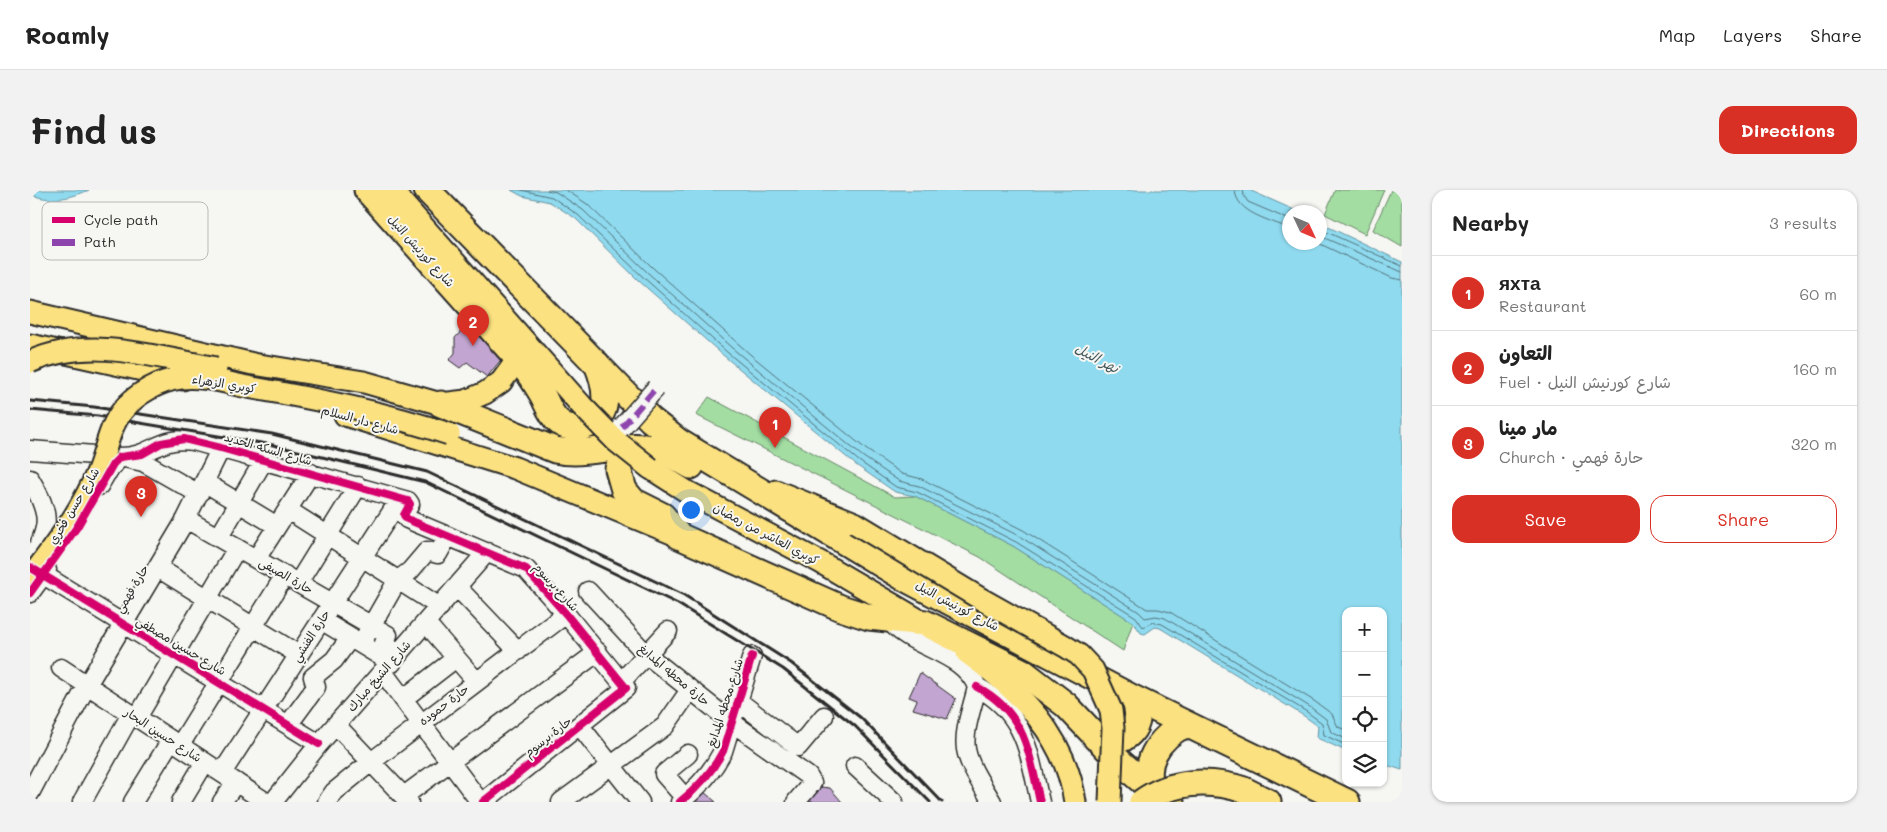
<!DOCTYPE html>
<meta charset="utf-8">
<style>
:root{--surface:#fff;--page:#f2f2f2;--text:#222;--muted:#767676;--line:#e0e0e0;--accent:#d93025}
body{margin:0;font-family:Mali,"Playpen Sans Arabic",sans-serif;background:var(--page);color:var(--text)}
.controls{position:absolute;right:15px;bottom:15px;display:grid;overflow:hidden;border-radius:10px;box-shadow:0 1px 4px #0004}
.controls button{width:45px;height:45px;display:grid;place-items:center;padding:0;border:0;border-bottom:1px solid var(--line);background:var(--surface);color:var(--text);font:25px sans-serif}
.compass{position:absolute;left:1252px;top:15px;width:45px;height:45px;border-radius:50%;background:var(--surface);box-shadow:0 1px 4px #0004;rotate:134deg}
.you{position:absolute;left:660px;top:319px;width:18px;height:18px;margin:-12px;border:4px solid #fff;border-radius:50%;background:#1a73e8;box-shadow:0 0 0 8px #1a73e833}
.badge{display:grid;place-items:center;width:32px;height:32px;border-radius:50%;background:var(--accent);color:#fff;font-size:16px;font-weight:700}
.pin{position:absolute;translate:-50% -41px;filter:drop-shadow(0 1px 2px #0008)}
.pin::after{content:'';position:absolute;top:26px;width:18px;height:15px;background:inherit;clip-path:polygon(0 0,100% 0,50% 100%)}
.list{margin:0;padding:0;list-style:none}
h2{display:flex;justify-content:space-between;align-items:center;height:65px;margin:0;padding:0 20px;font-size:21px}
h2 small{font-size:16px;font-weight:400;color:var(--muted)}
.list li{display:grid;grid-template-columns:32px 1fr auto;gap:15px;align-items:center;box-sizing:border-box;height:75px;padding:0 20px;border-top:1px solid var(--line)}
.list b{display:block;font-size:19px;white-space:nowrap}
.list p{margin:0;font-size:16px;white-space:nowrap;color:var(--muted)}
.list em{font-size:16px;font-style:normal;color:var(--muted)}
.actions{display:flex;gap:10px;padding:15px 20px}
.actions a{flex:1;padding:11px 0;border:1px solid var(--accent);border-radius:15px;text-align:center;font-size:18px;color:var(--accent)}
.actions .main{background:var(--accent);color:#fff}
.icon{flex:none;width:28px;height:28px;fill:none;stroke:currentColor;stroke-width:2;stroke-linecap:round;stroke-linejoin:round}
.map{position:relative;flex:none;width:1372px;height:612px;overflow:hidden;border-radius:15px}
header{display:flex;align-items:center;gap:30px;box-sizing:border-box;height:70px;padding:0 25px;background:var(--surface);border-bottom:1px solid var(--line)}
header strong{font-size:24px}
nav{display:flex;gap:28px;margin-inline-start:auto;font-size:18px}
.intro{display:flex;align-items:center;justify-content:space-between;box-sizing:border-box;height:120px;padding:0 30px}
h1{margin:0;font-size:35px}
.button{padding:12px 22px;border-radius:15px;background:var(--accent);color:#fff;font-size:18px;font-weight:700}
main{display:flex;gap:30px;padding:0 30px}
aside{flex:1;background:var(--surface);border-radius:15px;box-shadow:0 1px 4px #0004}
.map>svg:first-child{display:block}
.green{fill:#a3dda2;stroke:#678466}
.water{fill:#8fdaef;stroke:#6794a1}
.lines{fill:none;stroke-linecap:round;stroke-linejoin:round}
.shore{stroke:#537179;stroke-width:1}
.building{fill:#c2a5d1;stroke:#2b2b2b}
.minor-casing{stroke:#2b2b2b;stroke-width:21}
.major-casing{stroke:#2b2b2b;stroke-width:25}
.highway-casing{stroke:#2b2b2b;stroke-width:29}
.minor{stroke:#f6f6f2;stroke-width:18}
.major{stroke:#fbe180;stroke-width:21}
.highway{stroke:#fbe180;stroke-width:25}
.rail{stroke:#2b2b2b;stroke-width:3}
.minor-bridge-casing{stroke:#2b2b2b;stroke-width:21;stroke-linecap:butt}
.major-bridge-casing{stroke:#2b2b2b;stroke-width:25;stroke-linecap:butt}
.highway-bridge-casing{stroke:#2b2b2b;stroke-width:29;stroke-linecap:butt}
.minor-bridge{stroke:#f6f6f2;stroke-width:18}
.major-bridge{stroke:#fbe180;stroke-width:21}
.highway-bridge{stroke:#fbe180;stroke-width:25}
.quiet{stroke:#8e44ad;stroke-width:6;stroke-dasharray:12 6;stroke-linecap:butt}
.cycleway-casing{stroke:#f6f6f2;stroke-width:11}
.cycleway{stroke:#d6006c;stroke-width:8}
.labels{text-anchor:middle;stroke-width:4;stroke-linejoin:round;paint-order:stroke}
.street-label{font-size:12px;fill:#2b2b2b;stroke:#f6f6f2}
.water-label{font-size:14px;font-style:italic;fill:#44575c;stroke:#f6f6f2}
.key{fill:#f6f6f2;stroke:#b9b9b6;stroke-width:1}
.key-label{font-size:14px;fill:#2b2b2b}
</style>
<header>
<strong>Roamly</strong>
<nav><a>Map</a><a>Layers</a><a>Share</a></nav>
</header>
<div class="intro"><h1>Find us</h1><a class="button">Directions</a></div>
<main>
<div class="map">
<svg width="1372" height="612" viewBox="0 0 1372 612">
<rect width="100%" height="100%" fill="#f6f6f2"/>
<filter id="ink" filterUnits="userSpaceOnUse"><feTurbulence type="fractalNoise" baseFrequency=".02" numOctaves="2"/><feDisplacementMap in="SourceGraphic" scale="10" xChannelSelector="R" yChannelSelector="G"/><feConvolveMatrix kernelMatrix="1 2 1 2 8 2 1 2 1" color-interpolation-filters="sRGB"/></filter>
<g filter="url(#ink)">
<path class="green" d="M1305 0H1354L1335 44 1295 24Z
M1361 0H1372V57L1343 40Z
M679 207 865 307 885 306 983 356 1103 432 1093 461 950 367 666 225Z"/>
<path class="water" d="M0 0H59C41 8 19 13 0 4Z
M481 0H1219L1269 22H1260V52H1290V33L1372 72V580L1353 574V421H1316V561L1287 548 1288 536 1274 526 1130 438 1125 437 1115 444 1111 443 1103 432 983 356 885 306 865 302 826 275 694 166 609 91 545 28 520 12 492 6Z"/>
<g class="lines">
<path class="shore" d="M491 0 522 7 548 25 613 87 698 163 829 271 866 297 887 302 986 352 1106 427 1113 437 1124 432 1132 434 1277 522 1292 533 1294 545 1316 555
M517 0 526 2 553 20 617 82 702 158 832 266 869 291 889 296 989 346 1109 422 1115 428 1126 426 1135 428 1280 517 1296 529 1301 542 1316 549
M536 0 557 14 622 77 721 165 837 260 872 284 892 289 993 340 1117 419H1128L1140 422 1284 511 1302 524 1308 537 1316 540
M1205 0C1206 24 1242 30 1260 39
M1213 0 1214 6 1218 12 1260 30
M1290 39 1372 76
M1290 46 1372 82
M1286 52 1362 88 1372 90"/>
</g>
<path class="building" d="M442 129 458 142 453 149 474 166 457 187 437 172 430 178 419 170 425 163V148Z
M890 483 926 509 917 529 883 519 887 510 879 507Z
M791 597 800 598 812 612H778Z
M674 602 686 612H665Z"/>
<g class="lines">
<g class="minor-casing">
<path id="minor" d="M0 260 90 267 113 272 169 304
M0 289C21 325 21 336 0 372
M174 292 247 336
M69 296 76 284 90 267C124 267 129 244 167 252L378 311 380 314 374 325 377 329 496 379 536 424 596 498 453 612
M258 320 410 417
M156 329 358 445 354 453 369 464
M189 347 234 270
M226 369 281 283
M128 378 269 465
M4 379 289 554
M268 393 328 296
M427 397 488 461
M558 401 617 465 700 531 778 586 782 593 766 612
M0 403 17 380
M858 429C881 459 933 461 947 497
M291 430 362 473
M396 433 446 491
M331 454 367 391 380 381 397 361 408 364 418 346
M31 478 236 612
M353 482 450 612
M592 491 638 441
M947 497C996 523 999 563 1010 612
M947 497C943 516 933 540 936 559 939 577 953 596 962 612
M373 509 426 468
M707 510 768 557 794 526
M107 528 207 358
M258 535 286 497 283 487 304 470 320 448
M306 535 379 612
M550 536 610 612
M150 555 255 385
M825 576 864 612
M192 583 370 309
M0 603 57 495 156 329 191 258
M374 606 568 462
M655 608 634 584 658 564
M52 612 101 524
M103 612 141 550
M151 612 175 572
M192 612 206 592
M243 612 289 554 457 362
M297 612 304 602 341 572 536 424
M531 612 635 536 660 500
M650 612C669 597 682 582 693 561L722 466"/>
</g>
<g class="major-casing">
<path id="major" d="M361 0 552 216
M0 122 223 174 334 192 411 214 436 211 455 203 471 192 488 169
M0 155 153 189
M315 225 485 278 649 346
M620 278 656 301 790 372 894 433
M746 301 825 333
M937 463C989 500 1036 546 1045 612"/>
</g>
<g class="highway-casing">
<path id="highway" d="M337 0 488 169C497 180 505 192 512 204 517 213 520 224 528 231 543 245 570 236 574 216 577 202 572 186 567 174
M397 0 621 230 649 252 876 389 1103 508 1317 612
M411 214 525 260C558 267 590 252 622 258 636 261 648 269 661 276
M596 257 588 279 594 300 603 311 633 326 649 346 811 418 839 427 895 433 993 482 1036 515 1089 571 1123 601 1141 612
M1066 548C1094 561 1118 534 1103 508
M1214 600 1238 612
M1127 606C1107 577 1129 546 1157 534"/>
</g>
<use href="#minor" class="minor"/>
<use href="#major" class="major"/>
<use href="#highway" class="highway"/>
<path class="rail" d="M0 211 64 217 242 244 397 282 654 405 761 473 831 528 912 612
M0 220 68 226 243 255 395 292 648 414 753 479 825 536 900 612"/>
<g class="minor-bridge-casing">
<path id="minor-bridge" d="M592 237 626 198"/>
</g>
<g class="major-bridge-casing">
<path id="major-bridge" d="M0 172C60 145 125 167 186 178
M552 216 586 251 620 278
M825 333 951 409 1035 456 1049 465 1063 480 1081 520 1083 538 1080 612
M0 389C24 356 51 322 67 283 76 263 78 238 93 220 107 203 129 191 151 188 174 185 200 194 223 198 291 210 353 222 419 244"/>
</g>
<g class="highway-bridge-casing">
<path id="highway-bridge" d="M1112 612C1142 590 1180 589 1214 600"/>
</g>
<use href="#minor-bridge" class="minor-bridge"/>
<use href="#major-bridge" class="major-bridge"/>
<use href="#highway-bridge" class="highway-bridge"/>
<path class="quiet" d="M592 237 626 198"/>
<g class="cycleway-casing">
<path id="cycleway" d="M0 377 289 554
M0 403 47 337 83 274 90 267 112 264 131 253 154 249 191 258 378 311 380 314 374 325 377 329 496 379 536 424 596 498 453 612
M947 497C996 523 999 563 1010 612
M650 612C669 597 682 582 693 561L722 466"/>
</g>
<use href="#cycleway" class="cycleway"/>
</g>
</g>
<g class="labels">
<g class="street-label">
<text transform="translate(391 61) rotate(48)" y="4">شارع كورنيش النيل</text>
<text transform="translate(194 194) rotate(9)" y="4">كوبري الزهراء</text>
<text transform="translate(330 230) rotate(15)" y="4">شارع دار السلام</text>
<text transform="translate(238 259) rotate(16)" y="4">شارع السكه الحديد</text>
<text transform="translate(44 316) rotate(-59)" y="4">شارع حسن فخري</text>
<text transform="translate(736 344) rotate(28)" y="4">كوبري العاشر من رمضان</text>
<text transform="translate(256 386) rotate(30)" y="4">حارة الصيفى</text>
<text transform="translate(526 397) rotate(48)" y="4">شارع برسوم</text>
<text transform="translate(102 399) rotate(-59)" y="4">حارة فهمي</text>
<text transform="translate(927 416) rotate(28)" y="4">شارع كورنيش النيل</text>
<text transform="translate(281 446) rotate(-57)" y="4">حارة الفنشي</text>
<text transform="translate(151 456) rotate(31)" y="4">شارع حسين مصطفي</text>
<text transform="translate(644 485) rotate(40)" y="4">حارة محطه المدابغ</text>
<text transform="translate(349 486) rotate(-49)" y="4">شارع الشيخ مبارك</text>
<text transform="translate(695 513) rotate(-72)" y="4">شارع محطه المدابغ</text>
<text transform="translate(414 515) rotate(-37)" y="4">حارة حموده</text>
<text transform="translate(133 545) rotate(33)" y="4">شارع حسين البحار</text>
<text transform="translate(518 547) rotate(-38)" y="4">حارة برسوم</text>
</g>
<g class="water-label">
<text transform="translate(1067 168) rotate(28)" y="5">نهر النيل</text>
</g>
</g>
<rect x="12" y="12" width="166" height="58" rx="8" class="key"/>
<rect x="22" y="27" width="23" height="6" fill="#d6006c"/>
<rect x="22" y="49" width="23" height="7" fill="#8e44ad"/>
<g class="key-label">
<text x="54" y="35">Cycle path</text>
<text x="54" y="57">Path</text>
</g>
</svg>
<div class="controls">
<button>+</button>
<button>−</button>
<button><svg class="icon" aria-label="locate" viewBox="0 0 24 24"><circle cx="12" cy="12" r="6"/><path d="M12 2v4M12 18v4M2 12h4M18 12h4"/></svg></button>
<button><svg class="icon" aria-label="layers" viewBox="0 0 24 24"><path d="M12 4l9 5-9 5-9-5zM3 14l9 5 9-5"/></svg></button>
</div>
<svg class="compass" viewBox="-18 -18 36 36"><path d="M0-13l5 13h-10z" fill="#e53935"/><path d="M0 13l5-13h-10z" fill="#767676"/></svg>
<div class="you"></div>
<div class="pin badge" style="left:745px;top:258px">1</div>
<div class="pin badge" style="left:443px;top:156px">2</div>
<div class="pin badge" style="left:111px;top:327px">3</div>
</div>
<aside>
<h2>Nearby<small>3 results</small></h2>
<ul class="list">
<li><span class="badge">1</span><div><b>яхта</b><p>Restaurant</p></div><em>60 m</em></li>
<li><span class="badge">2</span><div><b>التعاون</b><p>Fuel · شارع كورنيش النيل</p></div><em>160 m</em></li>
<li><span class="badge">3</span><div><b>مار مينا</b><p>Church · حارة فهمي</p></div><em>320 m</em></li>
</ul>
<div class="actions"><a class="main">Save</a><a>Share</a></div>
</aside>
</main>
